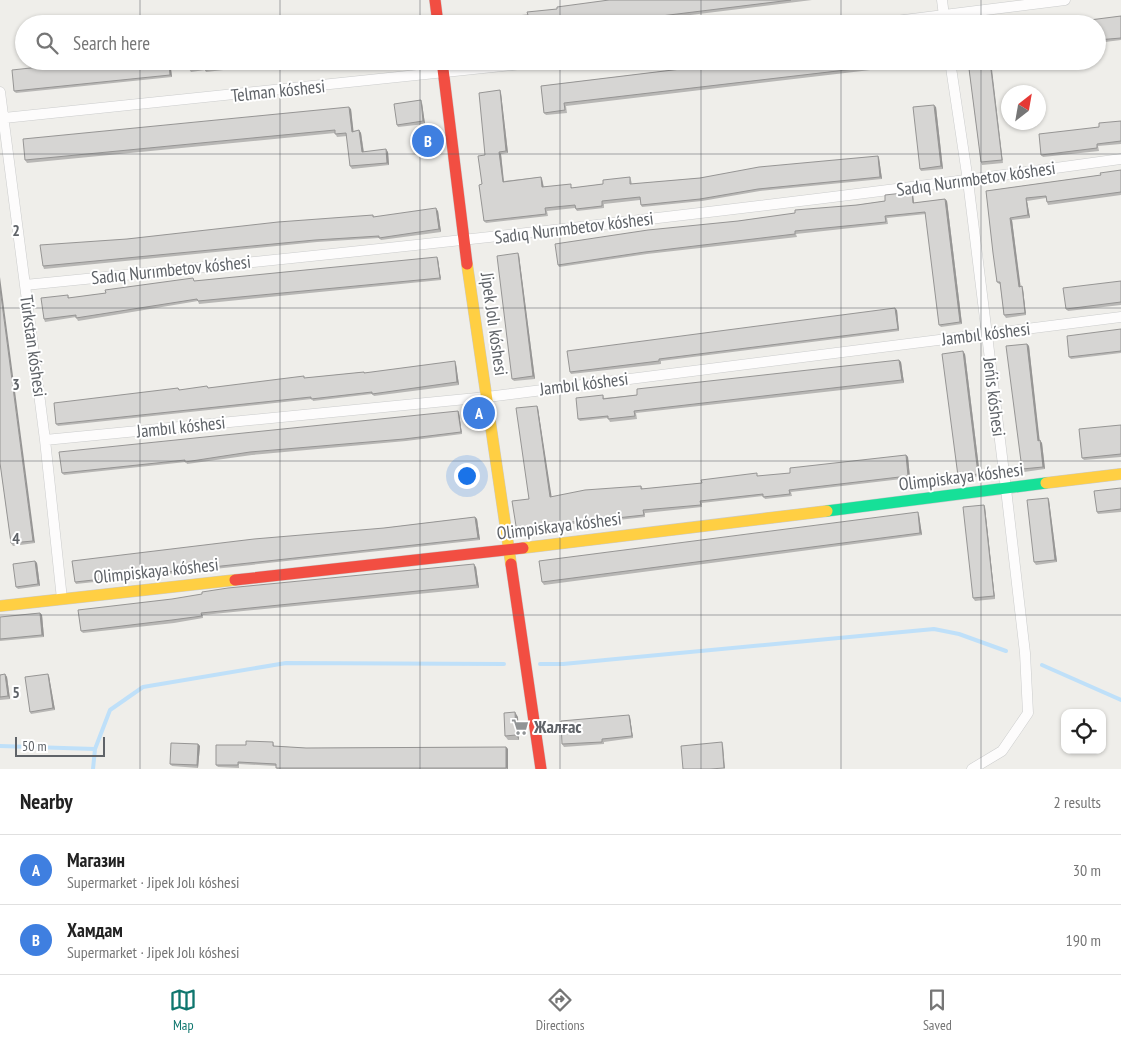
<!DOCTYPE html>
<meta charset="utf-8">
<style>
:root{--surface:#fff;--page:#f6f6f6;--text:#222;--muted:#767676;--line:#e0e0e0;--accent:#0f766e}
body{margin:0;font-family:"PT Sans Narrow",sans-serif;background:var(--page);color:var(--text)}
.controls{position:absolute;right:15px;bottom:15px;display:grid;overflow:hidden;border-radius:10px;box-shadow:0 1px 4px #0004}
.controls button{width:45px;height:45px;display:grid;place-items:center;padding:0;border:0;border-bottom:1px solid var(--line);background:var(--surface);color:var(--text);font:25px sans-serif}
.compass{position:absolute;left:1001px;top:85px;width:45px;height:45px;border-radius:50%;background:var(--surface);box-shadow:0 1px 4px #0004;rotate:31deg}
.scale{position:absolute;left:15px;bottom:12px;width:90px;box-sizing:border-box;padding-left:5px;border:2px solid #5f6368;border-top:0;font-size:14px;line-height:18px;white-space:nowrap;color:#5f6368;-webkit-text-stroke:4px #fff;paint-order:stroke}
.you{position:absolute;left:466px;top:475px;width:18px;height:18px;margin:-12px;border:4px solid #fff;border-radius:50%;background:#1a73e8;box-shadow:0 0 0 8px #1a73e833}
.badge{display:grid;place-items:center;width:32px;height:32px;border-radius:50%;background:var(--accent);color:#fff;font-size:16px;font-weight:700}
.pin{position:absolute;translate:-50% -50%;border:2px solid #fff;box-shadow:0 1px 5px #0006}
.list{margin:0;padding:0;list-style:none}
h2{display:flex;justify-content:space-between;align-items:center;height:65px;margin:0;padding:0 20px;font-size:21px}
h2 small{font-size:16px;font-weight:400;color:var(--muted)}
.list li{display:grid;grid-template-columns:32px 1fr auto;gap:15px;align-items:center;box-sizing:border-box;height:70px;padding:0 20px;border-top:1px solid var(--line)}
.list b{display:block;font-size:19px;white-space:nowrap}
.list p{margin:0;font-size:16px;white-space:nowrap;color:var(--muted)}
.list em{font-size:16px;font-style:normal;color:var(--muted)}
.icon{flex:none;width:28px;height:28px;fill:none;stroke:currentColor;stroke-width:2;stroke-linecap:round;stroke-linejoin:round}
.map{position:relative;flex:none;width:1121px;height:769px;overflow:hidden}
.search{position:absolute;background:var(--surface);box-shadow:0 1px 4px #0004;left:15px;right:15px;top:15px;height:55px;display:flex;align-items:center;gap:12px;box-sizing:border-box;padding:0 18px;border-radius:28px;color:var(--muted);font-size:19px}
.sheet{height:205px;background:var(--surface)}
nav{display:flex;justify-content:space-around;align-items:center;box-sizing:border-box;height:70px;border-top:1px solid var(--line);background:var(--surface);font-size:14px;color:var(--muted)}
nav a{display:grid;justify-items:center;gap:2px}
nav .on{color:var(--accent)}
.map>svg:first-child{display:block}
.lines{fill:none;stroke-linecap:round;stroke-linejoin:round}
.stream{stroke:#bfe0f9;stroke-width:4}
.street-casing{stroke:#cbcccc;stroke-width:11}
.fast-casing{stroke:#cacacb;stroke-width:12}
.slow-casing{stroke:#cacacb;stroke-width:12}
.jam-casing{stroke:#cacacb;stroke-width:12}
.street{stroke:#fdfcfc;stroke-width:10}
.fast{stroke:#16e098;stroke-width:11}
.slow{stroke:#ffcf43;stroke-width:11}
.jam{stroke:#f24e42;stroke-width:11}
.wall{fill:#b8b7b5}
.shaded-wall{fill:#969594}
.building{fill:#d6d5d3;stroke:#969594}
.grid{fill:none;stroke:#5f6368;stroke-width:1;stroke-opacity:0.55}
.labels{text-anchor:middle;stroke-width:4;stroke-linejoin:round;paint-order:stroke}
.street-label{font-size:18px;fill:#5f6368;stroke:#fff}
.poi-label{font-size:18px;font-weight:bold;fill:#5f6368;stroke:#fff;text-anchor:start}
.grid-label{font-size:16px;text-anchor:middle;font-weight:bold;fill:#5f6368;stroke:#fff;stroke-width:4;stroke-linejoin:round;paint-order:stroke}
</style>
<div class="map">
<svg width="1121" height="769" viewBox="0 0 1121 769">
<rect width="100%" height="100%" fill="#efeeea"/>
<g class="lines">
<path class="stream" d="M540 664H563L934 629 959 634 1006 651
M1042 665 1121 700
M0 746 95 749
M93 769 95 749 110 710 143 687 286 663 504 664"/>
<g class="street-casing">
<path id="street" d="M942 0 945 24
M872 24 1065 0
M950 61 968 181 1006 489 1025 653 1028 713 1002 751 972 769
M0 92 45 440 62 599
M4 118 551 61
M25 285C391 249 757 210 1121 159
M45 440 487 397 1121 317"/>
</g>
<g class="fast-casing">
<path id="fast" d="M827 511 1046 483"/>
</g>
<g class="slow-casing">
<path id="slow" d="M467 264 511 564
M1046 483 1121 474
M523 548 827 511
M0 606 235 580"/>
</g>
<g class="jam-casing">
<path id="jam" d="M435 0 438 24
M442 61 467 264
M511 564 541 769
M235 580 523 548"/>
</g>
<use href="#street" class="street"/>
<use href="#fast" class="fast"/>
<use href="#slow" class="slow"/>
<use href="#jam" class="jam"/>
</g>
<path class="wall" d="M609 0H812L617 24H466L528 15Z
M1121 16V40L1097 43V24Z
M170 61 172 77 16 93 14 91Z
M188 61H301L206 72 205 70 191 72 189 69Z
M747 61H930V63L566 106 567 113 546 115 544 113 541 86Z
M968 61 1003 163 982 165 981 162Z
M500 90 501 93 508 153 501 154 504 181 541 177 542 179 544 187H572V188L603 184 630 177 631 180 632 184 700 178 878 156 879 158 882 179 760 191 702 201 642 207 641 205 640 200 604 204V208L577 211 575 208 547 211 548 216 486 223 484 221 482 184 485 155Z
M422 103 425 124 398 127 397 125Z
M936 107 943 169 921 171 920 169Z
M351 109 353 131 359 130 361 133 364 152H388L389 165 352 169 350 166 347 136 337 137 335 133 27 163 25 160Z
M1121 121V144L1098 146 1099 151 1043 157 1041 155 1099 127Z
M1121 170V195L1048 205 1047 202 1046 198 1027 201 1030 218 1012 220 1020 286 1023 289 1026 315 1006 318 1004 315 1000 284H999L997 282 986 191 1101 175Z
M913 194 914 203 945 199 947 201 962 324 941 327 939 325 926 214 887 218 888 224 796 234 797 237 647 254 559 267 558 265 738 221 885 201Z
M438 211 441 232 381 240 379 238 317 242 44 269 43 266 127 239 373 215 374 217Z
M519 255 535 379 514 381 512 379Z
M438 259 441 280 199 304 198 301 78 321 76 317 45 322 44 319 68 295 69 298 195 281Z
M1121 281V305L1068 311 1066 309Z
M897 310 899 331 661 361V364L571 374 570 372Z
M1121 329V353L1071 359 1069 357Z
M1027 344 1029 346 1039 440 1042 443 1045 469 1024 472 1022 469Z
M965 354 980 476 959 479 958 476Z
M899 360 901 362 904 383 636 413 637 419 610 422 608 418 580 421 578 419 603 395 604 398 637 395Z
M456 364 459 385 374 396 372 394 313 401 312 399 58 426 56 424 178 388 180 390 209 388 364 372 365 373Z
M537 406 538 408 551 497 641 486 643 489 702 483 790 473 906 455 908 457 910 478 791 492 792 496 765 499 763 496 702 503V507L645 513V517L591 523 590 521 518 534 517 532 529 499Z
M458 411 459 413 462 434 406 441 252 455 187 464 186 462 64 475 62 473Z
M1121 425V457L1084 460 1082 458Z
M0 463 35 543 13 546 11 543Z
M1121 488V512L1098 514 1097 512Z
M1048 498 1049 500 1057 562 1036 565 1034 562Z
M984 505 985 507 995 599 975 601 973 598Z
M919 515 922 535 544 585 542 582Z
M475 517 477 519 480 540 76 584 75 582 384 528Z
M35 561 37 563 40 586 18 589 16 587Z
M476 567 479 588 203 615V618L174 623 83 633 81 631Z
M40 613 42 615 44 637 0 641V617Z
M5 674 7 677 10 699 0 700V675Z
M49 676 55 710 31 714 30 712Z
M518 717 519 740H508L505 736Z
M630 717 633 738 604 742V744L564 747 562 744Z
M273 742 274 745V746L306 748 506 747 508 749V769H277L276 766 239 764V768L218 767 216 765 246 745Z
M198 744 200 746 198 768 172 766 170 764Z"/>
<path class="shaded-wall" d="M169 61H170L172 77 170 75Z
M990 61H991L1003 163 1002 160Z
M500 90 501 93 508 153 506 151Z
M421 100 422 103 425 124 423 121Z
M934 105 936 107 943 169 941 166Z
M349 107 351 109 354 135 352 132Z
M359 130 361 133 364 155 362 152Z
M386 149 388 152 389 165 387 163Z
M499 152 501 154 504 184 503 182Z
M878 156 879 158 882 179 880 177Z
M541 177 542 179 544 190 542 187Z
M912 192 913 194 914 205 913 203Z
M1026 198 1027 201 1030 218 1028 215Z
M945 199 947 201 962 324 960 322Z
M436 208 438 211 441 232 439 229Z
M1010 218 1012 220 1021 289 1019 287Z
M518 253 519 255 535 379 533 376Z
M437 257 438 259 441 280 440 278Z
M0 277 35 543 33 541 0 288Z
M1022 286 1023 289 1026 315 1025 313Z
M895 308 897 310 899 331 898 329Z
M1027 344 1029 346 1040 443 1038 441Z
M963 351 965 354 980 476 978 474Z
M899 360 901 362 904 383 902 380Z
M455 361 456 364 459 385 457 382Z
M537 406 538 408 552 499 550 497Z
M458 411 459 413 462 434 461 432Z
M1040 440 1042 443 1045 469 1043 467Z
M906 455 908 457 910 478 908 476Z
M1048 498 1049 500 1057 562 1055 560Z
M984 505 985 507 995 599 994 596Z
M918 512 919 515 922 535 920 533Z
M475 517 477 519 480 540 478 538Z
M35 561 37 563 40 586 38 584Z
M474 564 476 567 479 588 477 585Z
M40 613 42 615 44 637 42 635Z
M5 674 7 677 10 699 8 696Z
M48 674 49 676 55 710 53 708Z
M515 712 518 717 519 740 516 735Z
M629 715 630 717 633 738 632 736Z
M722 742 723 745 725 769 724 768Z
M198 744 200 746 198 768 197 765Z
M506 747 508 749V769L506 768Z"/>
<path class="building" d="M609 0H791L596 24H466V20L528 15 527 12 557 9V7Z
M1121 16V38L1097 40V24H1083L1082 21Z
M95 61H169L170 75 14 91 12 70Z
M188 61H279L205 70 204 67 189 69Z
M747 61H923L564 103 565 110 544 113 541 86Z
M968 61H990L1002 160 981 162Z
M500 90 506 151 499 152 503 182 541 177 542 187 571 184V188L603 184V180L630 177V184L700 178 759 167 878 156 880 177 758 189 700 199 641 205 640 197 602 201V206L576 209 575 205 545 208 546 214 484 221 479 185 482 184 478 156 485 155 479 93Z
M421 100 423 121 397 125 394 104Z
M934 105 941 166 920 169 913 107Z
M349 107 352 132 359 130 362 152 386 149 387 163 350 166 346 133 335 134V130L25 160 23 139Z
M1121 121V141L1097 144V148L1041 155 1039 134 1099 127V123Z
M1121 170V192L1047 202 1046 196 1026 198 1028 215 1010 218 1019 287 1022 286 1025 313 1004 315 1000 282H997L993 253 986 191 1101 175 1100 173Z
M912 192 913 203 945 199 960 322 939 325 925 212 885 216 886 222 795 231V234L645 252 558 265 555 244 648 230 738 221 795 213V210L857 205 885 201V195Z
M436 208 439 229 379 238V236L315 240 43 266 40 245 127 239 278 222 373 215V217Z
M518 253 533 376 512 379 497 256Z
M437 257 440 278 198 301 197 299 76 318V315L44 319 41 298 68 295V298L106 293 105 290 193 278 194 281Z
M1121 281V302L1066 309 1063 288Z
M0 288 33 541 11 543 0 463Z
M895 308 898 329 659 359V361L570 372 567 351Z
M1121 329V351L1069 357 1067 336Z
M1027 344 1038 441 1040 440 1043 467 1022 469 1006 346Z
M963 351 978 474 958 476 942 354Z
M899 360 902 380 634 411 635 416 608 419V416L578 419 576 398 603 395V399L637 395V389Z
M455 361 457 382 372 394V392L311 399V397L56 424 54 403 178 388 179 390 207 386 208 388 304 376V378L364 372V373Z
M537 406 550 497 585 490 641 486V489L702 483 701 480 757 473V476L790 473V468L906 455 908 476 789 490 790 494 763 497V494L700 501 701 505 643 510 644 515 589 521V519L517 532 512 501 529 499 516 408Z
M458 411 461 432 404 439 250 452 185 462V460L62 473 59 452Z
M1121 425V454L1082 458 1079 429Z
M1121 488V509L1097 512 1094 491Z
M1048 498 1055 560 1034 562 1027 500Z
M984 505 994 596 973 598 963 507Z
M918 512 920 533 542 582 539 561Z
M475 517 478 538 75 582 72 561 254 539 384 528Z
M35 561 38 584 16 587 13 564Z
M474 564 477 585 201 613 202 616 172 620 81 631 78 610 172 599 202 594V592L228 588Z
M40 613 42 635 0 639V617Z
M5 674 8 696 0 697V675Z
M48 674 53 708 30 712 25 677Z
M515 712 516 735 505 736 504 713Z
M629 715 632 736 602 739V742L562 744 561 721Z
M246 741 273 742V746L306 748 506 747V768H276V764L238 762V765H216V745H246Z
M722 742 724 768 710 769H683L681 746Z
M171 743 198 744 197 765 170 764Z"/>
<path class="grid" d="M140 0V24M280 0V24M420 0V24M560 0V24M701 0V24M841 0V24M981 0V24M140 61V769M280 61V769M420 61V769M560 61V769M701 61V769M841 61V769M981 61V769M0 154H1121M0 308H1121M0 461H1121M0 615H1121"/>
<defs>
<g id="supermarket-bare" transform="scale(1.35)"><path d="M-6-5.5h2.5l.6 2H6L4.5 2H-2.5L-4.4-4H-6ZM-1.5 3.2a1.3 1.3 0 1 0 .1 0ZM3 3.2a1.3 1.3 0 1 0 .1 0Z" fill="#919496" stroke="#fff" stroke-width="2.5" paint-order="stroke"/></g>
</defs>
<g fill-rule="evenodd">
<use href="#supermarket-bare" x="520" y="727"/>
</g>
<g class="labels">
<g class="street-label">
<text transform="translate(278 91) rotate(-6)" y="6">Telman kóshesi</text>
<text transform="translate(976 179) rotate(-8)" y="6">Sadıq Nurımbetov kóshesi</text>
<text transform="translate(574 228) rotate(-7)" y="6">Sadıq Nurımbetov kóshesi</text>
<text transform="translate(171 270) rotate(-6)" y="6">Sadıq Nurımbetov kóshesi</text>
<text transform="translate(494 324) rotate(82)" y="6">Jipek Jolı kóshesi</text>
<text transform="translate(986 334) rotate(-7)" y="6">Jambıl kóshesi</text>
<text transform="translate(33 346) rotate(82)" y="6">Túrkstan kóshesi</text>
<text transform="translate(584 384) rotate(-7)" y="6">Jambıl kóshesi</text>
<text transform="translate(994 397) rotate(83)" y="6">Jeńis kóshesi</text>
<text transform="translate(181 427) rotate(-6)" y="6">Jambıl kóshesi</text>
<text transform="translate(961 477) rotate(-7)" y="6">Olimpiskaya kóshesi</text>
<text transform="translate(559 526) rotate(-7)" y="6">Olimpiskaya kóshesi</text>
<text transform="translate(156 571) rotate(-6)" y="6">Olimpiskaya kóshesi</text>
</g>
<g class="poi-label">
<text x="534" y="733">Жалғас</text>
</g>
</g>
<g class="grid-label">
<text x="16" y="236">2</text>
<text x="16" y="390">3</text>
<text x="16" y="544">4</text>
<text x="16" y="698">5</text>
</g>
</svg>
<div class="controls">
<button><svg class="icon" aria-label="locate" viewBox="0 0 24 24"><circle cx="12" cy="12" r="6"/><path d="M12 2v4M12 18v4M2 12h4M18 12h4"/></svg></button>
</div>
<svg class="compass" viewBox="-18 -18 36 36"><path d="M0-13l5 13h-10z" fill="#e53935"/><path d="M0 13l5-13h-10z" fill="#767676"/></svg>
<div class="scale">50 m</div>
<div class="you"></div>
<div class="pin badge" style="left:479px;top:413px;background:#3f7fe0">A</div>
<div class="pin badge" style="left:428px;top:141px;background:#3f7fe0">B</div>
<div class="search"><svg class="icon" aria-label="search" viewBox="0 0 24 24"><circle cx="10" cy="10" r="6"/><path d="M15 15l6 6"/></svg>Search here</div>
</div>
<section class="sheet">
<h2>Nearby<small>2 results</small></h2>
<ul class="list">
<li><span class="badge" style="background:#3f7fe0">A</span><div><b>Магазин</b><p>Supermarket · Jipek Jolı kóshesi</p></div><em>30 m</em></li>
<li><span class="badge" style="background:#3f7fe0">B</span><div><b>Хамдам</b><p>Supermarket · Jipek Jolı kóshesi</p></div><em>190 m</em></li>
</ul>
</section>
<nav>
<a class="on"><svg class="icon" aria-label="map" viewBox="0 0 24 24"><path d="M3 6l6-2 6 2 6-2v14l-6 2-6-2-6 2zM9 4v14M15 6v14"/></svg>Map</a>
<a><svg class="icon" aria-label="directions" viewBox="0 0 24 24"><path d="M12 3l9 9-9 9-9-9zM9 14v-3h6M13 9l2 2-2 2"/></svg>Directions</a>
<a><svg class="icon" aria-label="saved" viewBox="0 0 24 24"><path d="M7 4h10v16l-5-4-5 4z"/></svg>Saved</a>
</nav>
